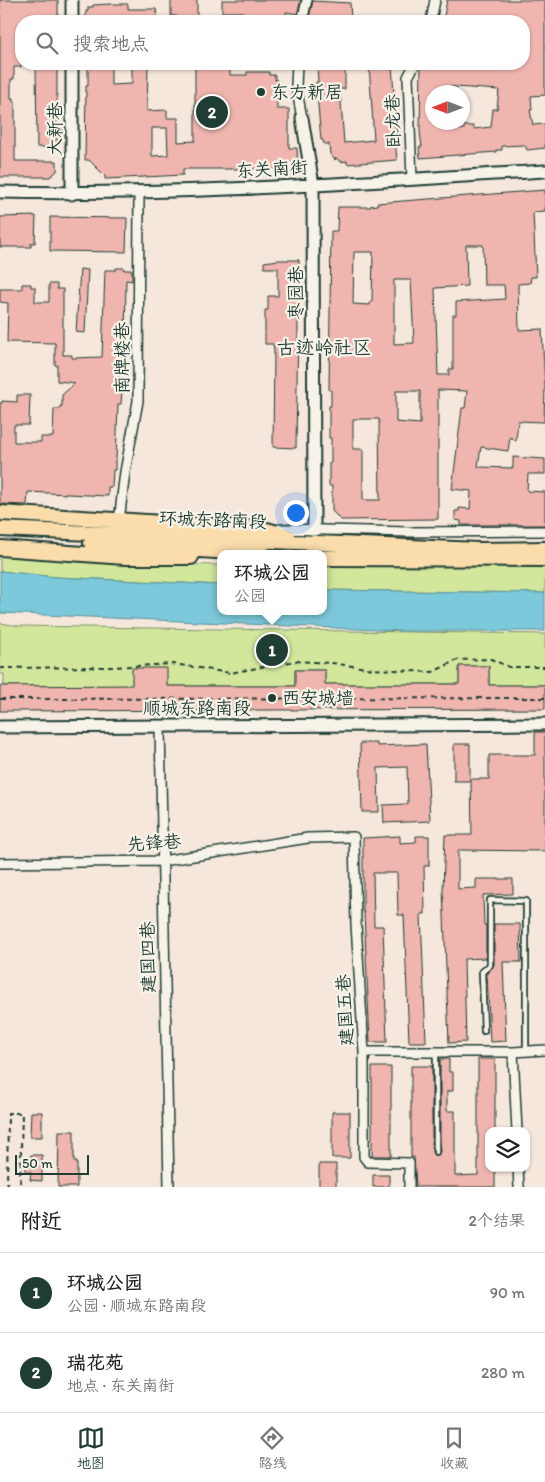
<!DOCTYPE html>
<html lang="zh">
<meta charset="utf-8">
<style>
:root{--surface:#fff;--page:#f6f6f6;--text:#202124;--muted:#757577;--line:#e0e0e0;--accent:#1f3d34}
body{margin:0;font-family:Itim,"LXGW WenKai TC",sans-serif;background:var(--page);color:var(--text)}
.controls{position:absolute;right:15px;bottom:15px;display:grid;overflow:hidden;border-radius:10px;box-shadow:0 1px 4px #0004}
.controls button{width:45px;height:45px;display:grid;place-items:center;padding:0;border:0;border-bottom:1px solid var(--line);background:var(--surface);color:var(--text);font:25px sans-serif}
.compass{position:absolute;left:425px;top:85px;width:45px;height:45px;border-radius:50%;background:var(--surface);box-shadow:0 1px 4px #0004;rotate:270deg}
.scale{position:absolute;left:15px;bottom:12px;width:74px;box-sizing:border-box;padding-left:5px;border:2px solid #1f3d34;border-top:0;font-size:14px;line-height:18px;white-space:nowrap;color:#1f3d34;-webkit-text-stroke:4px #f7f3e8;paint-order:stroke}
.you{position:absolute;left:295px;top:512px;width:18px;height:18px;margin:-12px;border:4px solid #fff;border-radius:50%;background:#1a73e8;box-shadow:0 0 0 8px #1a73e833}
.badge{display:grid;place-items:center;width:32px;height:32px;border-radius:50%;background:var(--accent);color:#fff;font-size:16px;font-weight:700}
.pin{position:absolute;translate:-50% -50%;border:2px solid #fff;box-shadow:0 1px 5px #0006}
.popup{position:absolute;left:217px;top:550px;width:110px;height:65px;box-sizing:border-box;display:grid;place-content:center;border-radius:10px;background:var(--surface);filter:drop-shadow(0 1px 4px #0005);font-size:16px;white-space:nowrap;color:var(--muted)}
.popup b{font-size:19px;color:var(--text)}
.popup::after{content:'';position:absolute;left:50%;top:100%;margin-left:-10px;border:10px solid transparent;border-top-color:var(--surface)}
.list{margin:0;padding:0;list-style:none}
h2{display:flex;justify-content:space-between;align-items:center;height:65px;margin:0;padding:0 20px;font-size:21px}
h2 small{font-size:16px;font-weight:400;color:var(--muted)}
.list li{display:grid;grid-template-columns:32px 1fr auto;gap:15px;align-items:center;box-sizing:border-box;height:80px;padding:0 20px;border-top:1px solid var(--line)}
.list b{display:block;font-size:19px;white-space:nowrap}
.list p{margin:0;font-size:16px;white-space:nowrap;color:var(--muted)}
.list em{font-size:16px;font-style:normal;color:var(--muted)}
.icon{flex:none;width:28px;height:28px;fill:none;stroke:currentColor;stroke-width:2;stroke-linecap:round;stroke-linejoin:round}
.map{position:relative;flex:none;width:545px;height:1187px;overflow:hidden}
.search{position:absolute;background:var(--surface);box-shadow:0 1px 4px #0004;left:15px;right:15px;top:15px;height:55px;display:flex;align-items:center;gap:12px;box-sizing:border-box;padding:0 18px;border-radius:20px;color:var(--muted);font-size:19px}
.sheet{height:225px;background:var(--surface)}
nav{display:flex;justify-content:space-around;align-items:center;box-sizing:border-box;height:70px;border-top:1px solid var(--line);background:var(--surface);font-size:14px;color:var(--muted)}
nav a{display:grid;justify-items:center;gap:2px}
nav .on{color:var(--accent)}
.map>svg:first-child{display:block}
.green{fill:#d3e79c;stroke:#799268}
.water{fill:#7cc9db;stroke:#579198}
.building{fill:#f0b5ae;stroke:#1f3d34;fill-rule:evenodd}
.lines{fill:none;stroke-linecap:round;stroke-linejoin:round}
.service-casing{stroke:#1f3d34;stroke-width:8}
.minor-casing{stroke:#1f3d34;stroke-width:12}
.tertiary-casing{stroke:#1f3d34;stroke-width:15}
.primary-casing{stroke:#1f3d34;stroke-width:18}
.path{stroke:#1f3d34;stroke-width:2;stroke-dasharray:5 4;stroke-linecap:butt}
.service{stroke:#f7f3e8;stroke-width:4.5}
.minor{stroke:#f7f3e8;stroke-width:9}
.tertiary{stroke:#f7f3e8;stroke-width:11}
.primary{stroke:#faddab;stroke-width:14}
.poi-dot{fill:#1f3d34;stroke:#f7f3e8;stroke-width:2}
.labels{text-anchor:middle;stroke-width:4.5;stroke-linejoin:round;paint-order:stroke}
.poi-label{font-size:18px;fill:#1f3d34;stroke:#f7f3e8;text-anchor:start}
.street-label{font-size:18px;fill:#1f3d34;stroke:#f7f3e8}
.neighbourhood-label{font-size:19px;fill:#1f3d34;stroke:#f7f3e8}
</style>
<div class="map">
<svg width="545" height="1187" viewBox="0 0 545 1187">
<rect width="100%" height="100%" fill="#f6e7dc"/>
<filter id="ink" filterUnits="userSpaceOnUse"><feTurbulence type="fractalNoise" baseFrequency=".02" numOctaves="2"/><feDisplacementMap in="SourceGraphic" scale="10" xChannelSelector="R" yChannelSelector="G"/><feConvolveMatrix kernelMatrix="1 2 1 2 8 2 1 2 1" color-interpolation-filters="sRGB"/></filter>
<g filter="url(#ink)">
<path class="green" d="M0 553 125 564 221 565V585L56 577 0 571Z
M323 566 545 567V593L323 590Z
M0 623 19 626 545 634V685H489V666H459V684H325V670H295V686H4V674H0Z"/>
<path class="water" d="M0 571 56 577 221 585V611H323V590L545 593V631H402L0 613Z"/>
<path class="building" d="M0 0H58V21H21V67H14V79H11V98H13V102H15V161H57V171L50 177H0Z
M171 0H197V21H177V16H171Z
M222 0H301L297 14 286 12V21H243V12H222Z
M447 0H545V95L531 96 532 110H530L533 125 545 124V148L527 150 525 145 502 146V150H496V152L420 158 419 147H422L420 132 421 64H524V21H443ZM441 86 499 90 497 109H493L491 127 474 129V126H464V129L447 131 446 124 432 122V92H441Z
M313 1 350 3 351 21H308Z
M110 4H128V9H156L158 21H85L86 11H88V7H93V5Z
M36 64H57V148L37 147Z
M88 64H111V85L132 84V64H148L147 111 167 110V118H178V142L195 141V64H230V75H247V72H269V75H275V80H277V109H289V148H297L298 171 280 172V169H183V175L105 179V176L89 160H85L86 86H88ZM152 128H167L168 155 152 156Z
M317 64H345V89H340L344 143 374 140 369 64H392L397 139H395L397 160 347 164V161L341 162 336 158 335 160 330 154 329 144H324L323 140H321L316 82H318Z
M545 190V211L533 212 536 277H531L530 283 518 284 519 330 542 329 545 387 544 422 518 421 516 441 510 437 508 451 481 447 478 467 513 468V457L545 459V474H528L527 491 545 492V525H461V521L455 520V511H459V508L470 509 471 491 452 489 462 408H465L467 391 438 390V519L341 520 332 511V486H329V463H331V438H329V406H331V390H329L331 231H337L338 207H370V206L377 205V203ZM466 245H483L484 285H504L505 299 456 302V315H453V369H449V375H438L435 288 467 286ZM354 252H373L372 302H370V305L353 304ZM394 280H411L414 343 394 344ZM396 391H420V424L396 422ZM353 419H379L380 500H363V449H353Z
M36 216 35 243H31V247H0V217Z
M50 217 127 218 126 252 50 251Z
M279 260H299L296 448 273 447 274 350 273 344H265V310H268V296H278V268H264V262Z
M116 268H124V270H132V281L126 280 125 339H124V355H121L122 375H119V391H122L121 404H118L116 460H115V470H113L112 487H108V496L28 492 27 505 0 504V403H2V401L17 402V395H30L29 425H14V442H41V437H53L54 409H60V406H62V395L75 383 57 381V365H55V343L7 342 8 303 0 302V289H22V284H31V287H35V302H49V284H57V289H63V355H72V358L102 357 105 270H116Z
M80 269 88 270 85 333 76 332Z
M459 666H489V685H545V709L0 711V686L132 685V668H167V686H295V670H325V684H459Z
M535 732H545V851L458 850V889L476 888V879H513V894L483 895 484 925H486V958L464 959 466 1042 449 1043 443 890 445 835H472L471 779H489V755H535Z
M360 743H377V746L426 744 430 821 384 823 383 805 408 804 407 767 378 768 379 812H362Z
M454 744H470V781H454Z
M400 836V843L416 842V836H429V866H424L425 914H421L426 1042H409L404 915H398L397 873H373L374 926H383L387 1042H370L364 912H363V838Z
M494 924H520L521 962H503L506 1041 490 1042 487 973 494 965Z
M440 1059H449V1072H453V1091H447V1111H455V1176L478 1175V1059H495V1131H489V1168H495V1187H416L414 1157H411V1066H432V1152L434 1155 436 1156 440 1152Z
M372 1067H391V1156H372Z
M31 1112H42V1137H30Z
M332 1112H350V1158H332Z
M59 1131H74V1162H77V1187H58Z
M31 1155H42V1181L30 1180 31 1172H25V1163H31Z
M319 1164H336V1187H319Z
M373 1175H389V1187H373Z"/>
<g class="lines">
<g class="service-casing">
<path id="service" d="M484 1031 482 972 490 965V900L526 901V1051
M436 1152V1052"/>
</g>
<g class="minor-casing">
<path id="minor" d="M302 21 307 0
M431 21 435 0
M297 64 296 86 302 118
M412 179 408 77 415 64
M119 521 125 472 138 401 139 193
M280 529 411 532 545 531
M160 726 169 1187
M0 863 162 861 308 838 354 837 356 924 364 1052V1157L368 1162 409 1163V1187
M364 1052H513L545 1050
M513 1052 517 1131
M518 1168 519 1187"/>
</g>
<g class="tertiary-casing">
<path id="tertiary" d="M72 0V21
M72 64V194
M302 118 313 185 314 530
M0 192C182 196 364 182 545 171
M0 727 545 724"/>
</g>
<g class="primary-casing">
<path id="primary" d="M0 513 263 529 288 536
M0 529 478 550 545 549
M91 543 264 554
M0 548 125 557H191
M323 558 545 559"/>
</g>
<path class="path" d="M0 668 113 667 174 664 230 673 296 661 332 663 373 669 433 672 457 660 491 659 509 667H545
M0 699 545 698
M7 1187 8 1113H22L20 1187"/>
<use href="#service" class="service"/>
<use href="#minor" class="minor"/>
<use href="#tertiary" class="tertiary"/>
<use href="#primary" class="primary"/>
</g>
</g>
<g class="poi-dot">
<circle cx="261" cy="92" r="5"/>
<circle cx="272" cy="698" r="5"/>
</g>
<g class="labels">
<g class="poi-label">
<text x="271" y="98">东方新居</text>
<text x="282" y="704">西安城墙</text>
</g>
<g class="street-label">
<text transform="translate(393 121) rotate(-92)" y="6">卧龙巷</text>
<text transform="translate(55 129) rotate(-90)" y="6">大新巷</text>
<text transform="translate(272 169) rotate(-3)" y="6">东关南街</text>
<text transform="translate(296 293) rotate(-90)" y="6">枣园巷</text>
<text transform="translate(122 358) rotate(-90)" y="6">南牌楼巷</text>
<text transform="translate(213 520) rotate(2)" y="6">环城东路南段</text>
<text x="197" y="714">顺城东路南段</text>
<text transform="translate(154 843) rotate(-4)" y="6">先锋巷</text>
<text transform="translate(148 957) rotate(-91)" y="6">建国四巷</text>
<text transform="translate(345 1010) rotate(-93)" y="6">建国五巷</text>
</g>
<g class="neighbourhood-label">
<text x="324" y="354">古迹岭社区</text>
</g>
</g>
</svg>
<div class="controls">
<button><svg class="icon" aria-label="layers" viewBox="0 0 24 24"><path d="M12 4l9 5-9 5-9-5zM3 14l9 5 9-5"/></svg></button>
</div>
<svg class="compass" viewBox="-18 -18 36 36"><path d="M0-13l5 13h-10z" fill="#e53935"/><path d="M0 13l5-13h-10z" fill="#757577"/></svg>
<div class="scale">50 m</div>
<div class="you"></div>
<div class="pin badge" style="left:272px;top:650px">1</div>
<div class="popup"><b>环城公园</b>公园</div>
<div class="pin badge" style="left:212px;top:112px">2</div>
<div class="search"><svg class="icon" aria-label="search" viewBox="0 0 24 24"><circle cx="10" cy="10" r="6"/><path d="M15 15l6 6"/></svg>搜索地点</div>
</div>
<section class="sheet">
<h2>附近<small>2个结果</small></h2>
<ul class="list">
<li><span class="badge">1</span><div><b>环城公园</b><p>公园 · 顺城东路南段</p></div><em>90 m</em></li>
<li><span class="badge">2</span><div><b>瑞花苑</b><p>地点 · 东关南街</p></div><em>280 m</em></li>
</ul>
</section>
<nav>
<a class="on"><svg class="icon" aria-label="map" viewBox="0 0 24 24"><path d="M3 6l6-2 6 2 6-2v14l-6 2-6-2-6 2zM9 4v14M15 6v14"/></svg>地图</a>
<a><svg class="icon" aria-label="directions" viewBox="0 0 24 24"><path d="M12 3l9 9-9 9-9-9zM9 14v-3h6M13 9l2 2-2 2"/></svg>路线</a>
<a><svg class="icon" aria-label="saved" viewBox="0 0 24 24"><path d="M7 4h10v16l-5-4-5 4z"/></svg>收藏</a>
</nav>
